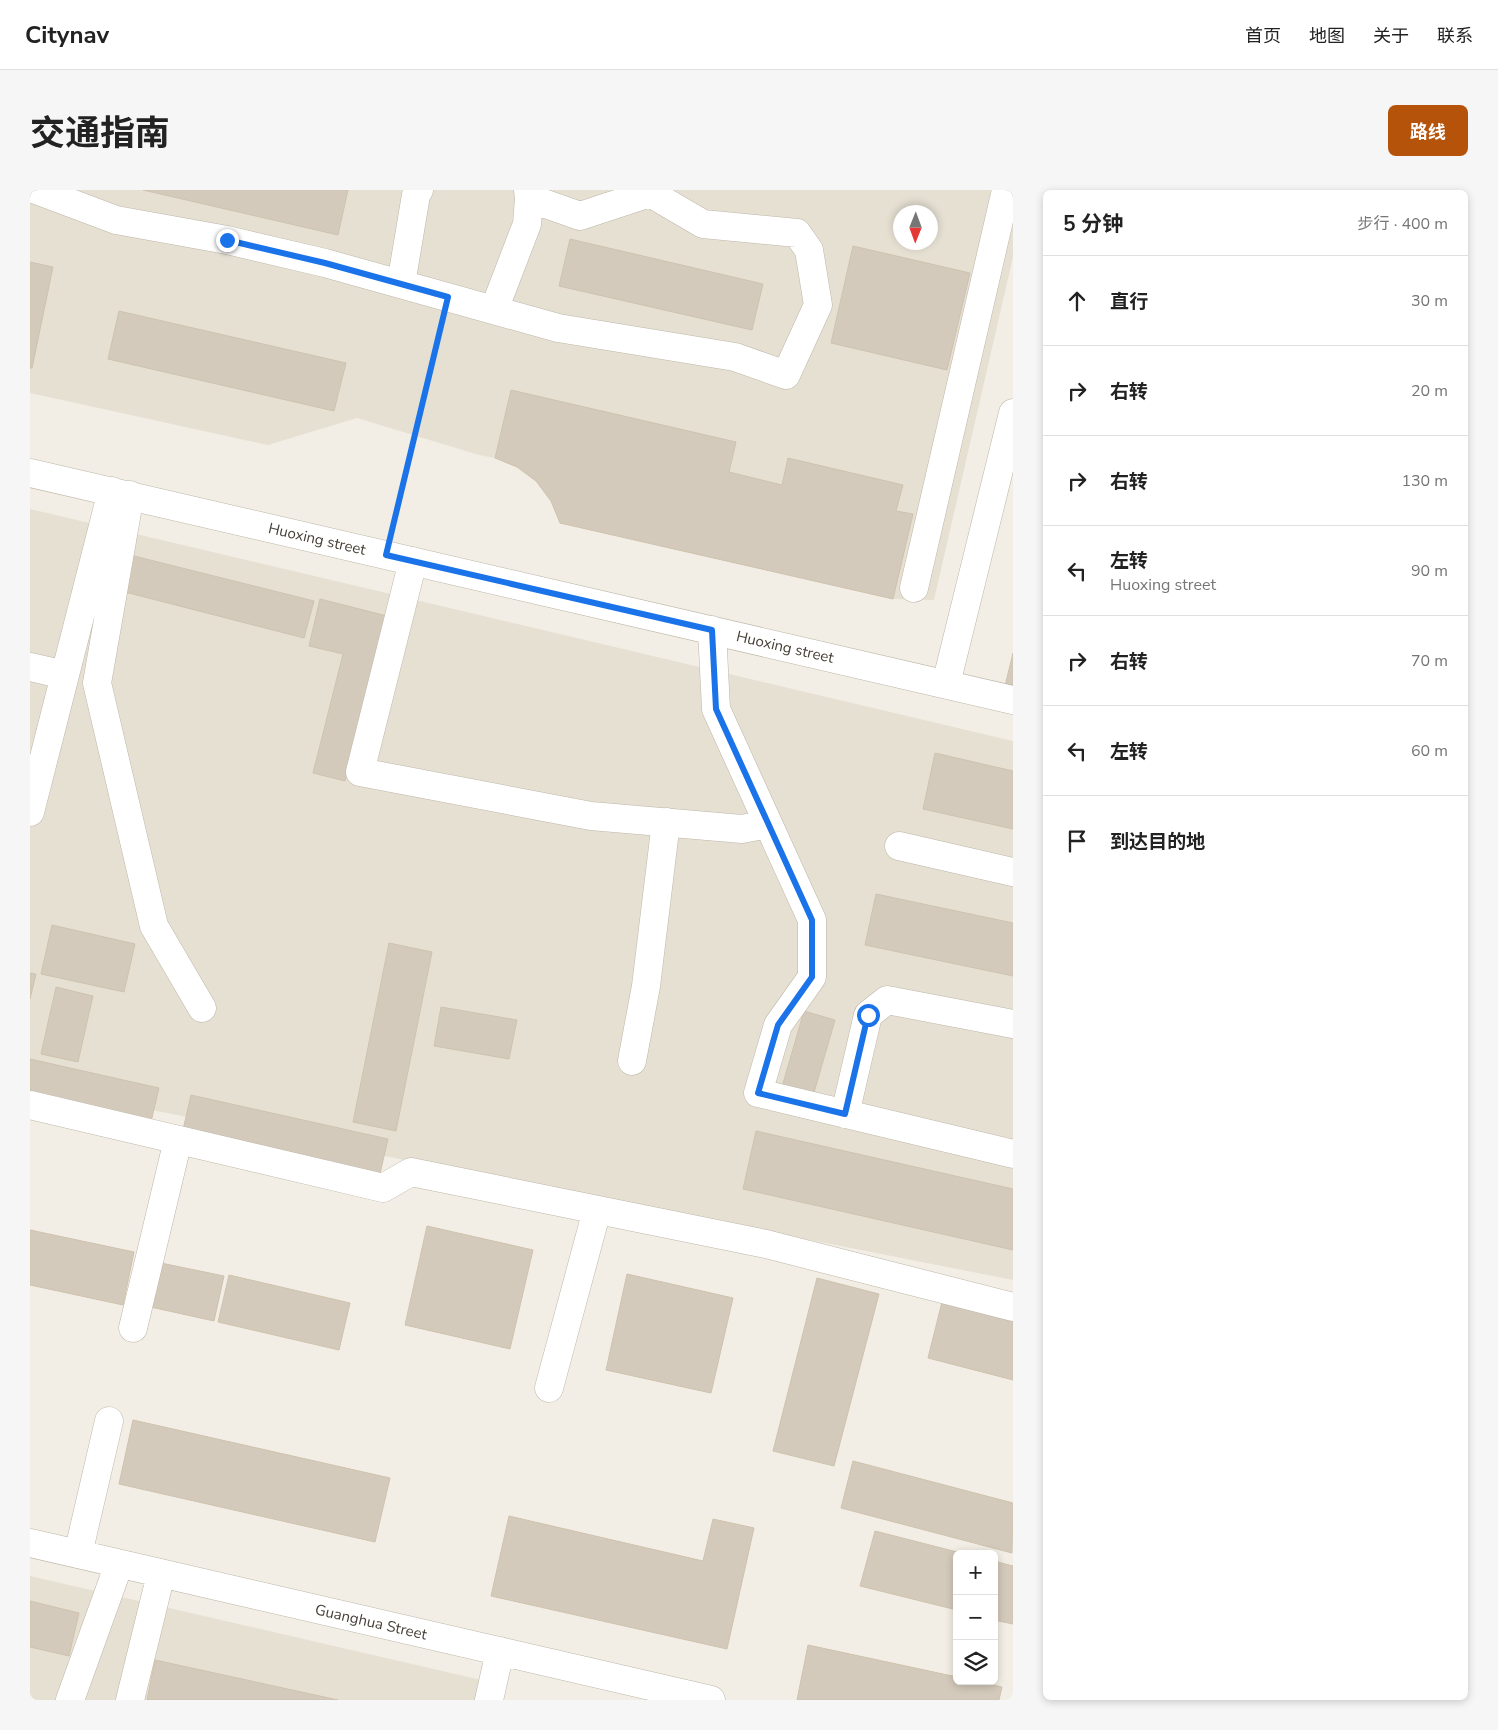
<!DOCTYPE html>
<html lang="zh">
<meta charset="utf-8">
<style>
:root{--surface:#fff;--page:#f6f6f6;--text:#222;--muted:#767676;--line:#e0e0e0;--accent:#b45309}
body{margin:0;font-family:"Nunito Sans","Noto Sans SC",sans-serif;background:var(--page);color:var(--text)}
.controls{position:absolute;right:15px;bottom:15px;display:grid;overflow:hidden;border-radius:8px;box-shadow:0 2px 8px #0003}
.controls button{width:45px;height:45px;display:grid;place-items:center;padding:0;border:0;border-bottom:1px solid var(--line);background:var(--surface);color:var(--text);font:25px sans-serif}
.compass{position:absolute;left:863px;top:15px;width:45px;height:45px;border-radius:50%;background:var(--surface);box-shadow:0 2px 8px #0003;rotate:181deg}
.stop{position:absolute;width:15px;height:15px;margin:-11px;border:4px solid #1a73e8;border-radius:50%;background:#fff}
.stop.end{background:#1a73e8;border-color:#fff;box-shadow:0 1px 5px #0008}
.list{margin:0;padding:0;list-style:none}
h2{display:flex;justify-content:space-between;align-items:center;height:65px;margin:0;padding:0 20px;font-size:21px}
h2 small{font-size:16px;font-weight:400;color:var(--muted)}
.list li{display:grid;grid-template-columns:32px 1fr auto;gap:15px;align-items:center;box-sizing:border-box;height:90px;padding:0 20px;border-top:1px solid var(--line)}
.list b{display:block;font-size:19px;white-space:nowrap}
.list p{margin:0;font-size:16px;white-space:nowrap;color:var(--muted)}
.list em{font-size:16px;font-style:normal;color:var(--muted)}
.icon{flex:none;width:28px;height:28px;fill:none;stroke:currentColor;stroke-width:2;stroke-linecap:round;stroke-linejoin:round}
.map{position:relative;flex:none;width:983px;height:1510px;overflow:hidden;border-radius:8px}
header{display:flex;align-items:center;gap:30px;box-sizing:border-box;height:70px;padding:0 25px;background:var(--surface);border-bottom:1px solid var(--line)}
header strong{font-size:24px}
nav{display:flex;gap:28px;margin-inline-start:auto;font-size:18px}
.intro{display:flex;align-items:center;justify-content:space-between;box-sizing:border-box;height:120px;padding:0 30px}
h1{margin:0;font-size:35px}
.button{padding:12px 22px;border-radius:8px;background:var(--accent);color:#fff;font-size:18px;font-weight:700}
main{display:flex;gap:30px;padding:0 30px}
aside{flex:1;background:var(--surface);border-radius:8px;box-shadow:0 2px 8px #0003}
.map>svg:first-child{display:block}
.residential{fill:#e6e0d3;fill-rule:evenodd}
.building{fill:#d4cabb;stroke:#cfc2ae}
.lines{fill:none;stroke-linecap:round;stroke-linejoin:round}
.minor-casing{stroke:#beb6a8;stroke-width:29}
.path{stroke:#bfb299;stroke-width:3;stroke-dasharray:2.5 2.5;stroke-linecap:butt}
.minor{stroke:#fff;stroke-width:28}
.route{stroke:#1a73e8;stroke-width:6}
.labels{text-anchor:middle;stroke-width:4.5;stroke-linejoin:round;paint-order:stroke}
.street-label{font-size:15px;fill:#453e35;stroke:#fff}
</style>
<header>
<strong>Citynav</strong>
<nav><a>首页</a><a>地图</a><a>关于</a><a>联系</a></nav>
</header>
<div class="intro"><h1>交通指南</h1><a class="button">路线</a></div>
<main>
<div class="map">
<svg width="983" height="1510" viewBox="0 0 983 1510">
<rect width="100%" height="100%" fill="#f2eee5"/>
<path class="residential" d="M0 0H983V67L904 410 863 409 530 333 521 311 506 291 487 277 465 268 449 265 327 228 238 255 0 203ZM871 22H901V52H871Z
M0 319 983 551V1090L0 896Z
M0 1386 473 1495 470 1510H0Z"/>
<path class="building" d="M113 0H318L308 45Z
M540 49 733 94 722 140 529 96Z
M823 56 940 83 917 180 801 153Z
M0 72 23 77 2 178H0Z
M89 121 316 173 304 221 78 169Z
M481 200 706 252 699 282 752 295 758 268 873 295 866 321 883 324 863 409 530 333 521 311 506 291 487 277 465 268Z
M100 365 284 411 274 448 91 401Z
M290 409 357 426 315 591 283 583 313 464 279 456Z
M983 463V498L975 496Z
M905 563 983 581V639L893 619Z
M846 704 983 733V786L835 755Z
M22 735 105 754 94 802 11 784Z
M359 753 402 762 366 941 323 932Z
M0 783 6 784 0 809Z
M26 797 63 806 48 872 11 864Z
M411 817 487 830 479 869 404 856Z
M774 821 805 830 783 906 752 897Z
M0 869 129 898 120 936 0 908Z
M161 905 358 949 349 988 152 944Z
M726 941 983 999V1060L713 999Z
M397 1036 503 1060 480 1159 375 1135Z
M0 1040 104 1062 93 1115 0 1095Z
M126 1072 194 1086 184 1131 116 1116Z
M597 1084 703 1108 681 1203 576 1180Z
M199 1085 320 1113 309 1160 188 1132Z
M787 1088 849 1104 804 1276 743 1261Z
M914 1104 983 1122V1190L898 1168Z
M103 1230 360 1288 345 1352 89 1294Z
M823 1271 983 1313 982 1363 811 1318Z
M479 1326 673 1371 683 1329 724 1338 697 1459 461 1406Z
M845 1341 935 1364H927V1420L830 1396Z
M964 1371 983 1376V1434L964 1430Z
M0 1411 49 1423 39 1466 0 1457Z
M778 1455 927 1487V1491H947L972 1497 969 1510H767Z
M125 1470 308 1510H117Z"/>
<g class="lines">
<g class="minor-casing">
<path id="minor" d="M6 0 86 30 197 50 295 73 528 138 705 167 756 185 788 115 779 60 767 43 673 34 620 3 550 26 499 8 498 0
M371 94 386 5 389 0
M464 120 497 34 499 8
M0 283 983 510
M100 305 67 493 124 736 172 818
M383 371 330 582 561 626 712 639 738 634
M884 398 976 0
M682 440 686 519 782 730V787L748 835 728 903 983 964
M0 477 35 485
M916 494 983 223
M0 622 82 301
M869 656 983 682
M602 871 616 796 636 632
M0 915 353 998 381 982 736 1054 983 1117
M815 924 838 825 857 810 983 834
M103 1138 148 950
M519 1198 567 1020
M0 1353 681 1510
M48 1364 79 1231
M40 1510 89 1374
M100 1510 131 1384
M459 1510 470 1461"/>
</g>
<path class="path" d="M362 340 412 132"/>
<use href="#minor" class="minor"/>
</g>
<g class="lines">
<path class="route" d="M197 50 295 73 418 107 356 365 682 440 686 519 782 730V787L748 835 728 903 815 924 838 825"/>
</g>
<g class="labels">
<g class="street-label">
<text transform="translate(287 349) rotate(13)" y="5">Huoxing street</text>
<text transform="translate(755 457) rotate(13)" y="5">Huoxing street</text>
<text transform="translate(341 1432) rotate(13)" y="5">Guanghua Street</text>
</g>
</g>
</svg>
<div class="controls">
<button>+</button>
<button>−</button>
<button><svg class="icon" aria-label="layers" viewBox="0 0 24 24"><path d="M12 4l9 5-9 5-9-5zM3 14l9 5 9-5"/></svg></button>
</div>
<svg class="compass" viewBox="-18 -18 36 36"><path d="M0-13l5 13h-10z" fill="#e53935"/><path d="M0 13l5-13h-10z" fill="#767676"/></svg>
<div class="stop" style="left:838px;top:825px"></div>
<div class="stop end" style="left:197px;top:50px"></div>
</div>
<aside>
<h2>5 分钟<small>步行 · 400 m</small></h2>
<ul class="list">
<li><svg class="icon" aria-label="ahead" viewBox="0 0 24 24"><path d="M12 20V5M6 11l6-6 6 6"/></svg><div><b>直行</b></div><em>30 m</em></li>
<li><svg class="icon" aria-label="right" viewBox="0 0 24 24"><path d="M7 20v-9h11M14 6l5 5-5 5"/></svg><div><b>右转</b></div><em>20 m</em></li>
<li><svg class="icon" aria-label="right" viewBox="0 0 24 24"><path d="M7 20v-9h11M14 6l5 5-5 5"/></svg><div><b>右转</b></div><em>130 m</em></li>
<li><svg class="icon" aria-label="left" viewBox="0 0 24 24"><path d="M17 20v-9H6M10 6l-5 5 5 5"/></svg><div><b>左转</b><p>Huoxing street</p></div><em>90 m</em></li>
<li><svg class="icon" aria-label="right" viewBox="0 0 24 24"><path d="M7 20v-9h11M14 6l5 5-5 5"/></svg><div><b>右转</b></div><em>70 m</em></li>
<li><svg class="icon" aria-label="left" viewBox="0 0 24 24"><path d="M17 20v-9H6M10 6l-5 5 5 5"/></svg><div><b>左转</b></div><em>60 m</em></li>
<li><svg class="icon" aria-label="arrive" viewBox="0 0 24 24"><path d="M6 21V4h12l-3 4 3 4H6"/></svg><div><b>到达目的地</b></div></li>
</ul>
</aside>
</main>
